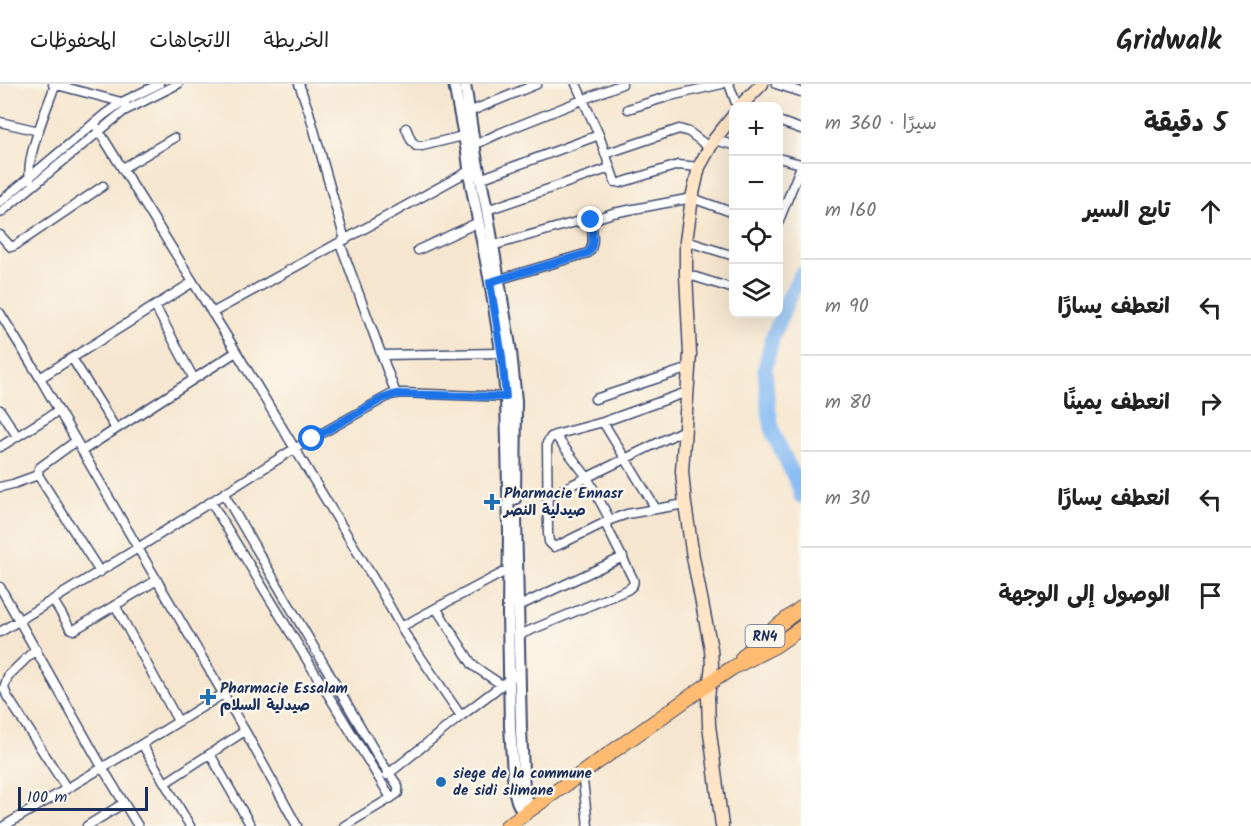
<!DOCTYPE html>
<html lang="ar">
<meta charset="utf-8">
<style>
:root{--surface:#fff;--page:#f6f6f6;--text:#222;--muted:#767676;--line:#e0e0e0}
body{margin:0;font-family:Kalam,"Playpen Sans Arabic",sans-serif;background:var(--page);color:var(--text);direction:rtl}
.controls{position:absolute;right:18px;top:18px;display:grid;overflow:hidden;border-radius:12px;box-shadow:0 6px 24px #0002}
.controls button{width:54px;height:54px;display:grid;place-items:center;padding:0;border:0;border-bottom:2px solid var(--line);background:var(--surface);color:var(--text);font:30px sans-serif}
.scale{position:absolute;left:18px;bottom:15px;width:130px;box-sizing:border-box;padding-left:6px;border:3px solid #1b2f5e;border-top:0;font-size:16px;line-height:21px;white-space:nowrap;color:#1b2f5e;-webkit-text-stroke:4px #fbf7ec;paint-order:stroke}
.stop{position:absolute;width:18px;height:18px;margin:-14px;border:4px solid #1a73e8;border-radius:50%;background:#fff}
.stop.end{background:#1a73e8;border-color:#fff;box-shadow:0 2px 6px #0008}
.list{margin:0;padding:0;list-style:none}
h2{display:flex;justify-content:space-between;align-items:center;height:78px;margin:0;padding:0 24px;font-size:26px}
h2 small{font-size:20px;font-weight:400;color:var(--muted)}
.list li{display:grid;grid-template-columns:39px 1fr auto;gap:18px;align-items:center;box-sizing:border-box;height:96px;padding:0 24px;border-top:2px solid var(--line)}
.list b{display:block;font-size:22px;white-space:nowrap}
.list em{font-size:20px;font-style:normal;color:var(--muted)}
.icon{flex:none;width:33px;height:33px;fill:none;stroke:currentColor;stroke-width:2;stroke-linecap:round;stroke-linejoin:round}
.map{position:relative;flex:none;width:801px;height:742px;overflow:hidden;direction:ltr}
header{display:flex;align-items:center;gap:36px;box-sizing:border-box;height:84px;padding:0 30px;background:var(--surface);border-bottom:2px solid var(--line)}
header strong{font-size:28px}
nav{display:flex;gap:33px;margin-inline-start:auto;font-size:21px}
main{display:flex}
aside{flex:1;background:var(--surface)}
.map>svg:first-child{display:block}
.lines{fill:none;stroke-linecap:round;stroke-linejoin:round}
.river{stroke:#86bbf4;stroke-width:15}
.minor-casing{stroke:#3c4a6f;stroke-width:11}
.tertiary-casing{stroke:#3c4a6f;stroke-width:14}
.secondary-casing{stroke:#3c4a6f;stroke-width:15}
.primary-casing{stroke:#3c4a6f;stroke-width:16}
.minor{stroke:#fff;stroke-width:8}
.tertiary{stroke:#fff;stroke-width:10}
.secondary{stroke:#ffe4c6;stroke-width:12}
.primary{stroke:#ffbb71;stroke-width:14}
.route{stroke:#1a73e8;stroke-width:8}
.poi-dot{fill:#1f6fb2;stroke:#fbf7ec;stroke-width:2}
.labels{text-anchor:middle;stroke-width:5;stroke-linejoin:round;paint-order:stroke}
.shield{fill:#fbf7ec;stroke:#5e6b89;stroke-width:1.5}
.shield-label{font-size:14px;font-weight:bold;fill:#1b2f5e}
.poi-label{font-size:15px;font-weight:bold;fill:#1b2f5e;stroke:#fbf7ec;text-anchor:start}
</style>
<header>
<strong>Gridwalk</strong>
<nav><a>الخريطة</a><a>الاتجاهات</a><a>المحفوظات</a></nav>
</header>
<main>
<aside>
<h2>5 دقيقة<small>سيرًا · 360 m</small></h2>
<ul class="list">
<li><svg class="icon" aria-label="ahead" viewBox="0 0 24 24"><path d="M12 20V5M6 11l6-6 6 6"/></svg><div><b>تابع السير</b></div><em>160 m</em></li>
<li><svg class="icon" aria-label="left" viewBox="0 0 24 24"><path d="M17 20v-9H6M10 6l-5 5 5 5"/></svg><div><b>انعطف يسارًا</b></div><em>90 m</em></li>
<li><svg class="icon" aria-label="right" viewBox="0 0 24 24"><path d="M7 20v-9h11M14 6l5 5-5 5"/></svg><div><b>انعطف يمينًا</b></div><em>80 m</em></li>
<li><svg class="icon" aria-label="left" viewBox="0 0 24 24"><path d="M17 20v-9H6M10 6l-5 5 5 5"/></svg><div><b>انعطف يسارًا</b></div><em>30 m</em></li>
<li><svg class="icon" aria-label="arrive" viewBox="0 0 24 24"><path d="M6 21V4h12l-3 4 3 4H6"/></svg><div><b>الوصول إلى الوجهة</b></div></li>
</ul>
</aside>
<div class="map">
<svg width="801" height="742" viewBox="0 0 801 742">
<rect width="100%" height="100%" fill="#fbf7ec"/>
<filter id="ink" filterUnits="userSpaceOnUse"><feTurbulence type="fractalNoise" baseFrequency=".0167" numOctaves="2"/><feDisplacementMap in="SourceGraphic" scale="12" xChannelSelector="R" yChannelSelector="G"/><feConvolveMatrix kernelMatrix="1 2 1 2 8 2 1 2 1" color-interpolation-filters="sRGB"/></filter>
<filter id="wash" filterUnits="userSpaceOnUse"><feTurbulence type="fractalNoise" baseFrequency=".008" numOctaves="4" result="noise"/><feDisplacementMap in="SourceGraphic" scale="24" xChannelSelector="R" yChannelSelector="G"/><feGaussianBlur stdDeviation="1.35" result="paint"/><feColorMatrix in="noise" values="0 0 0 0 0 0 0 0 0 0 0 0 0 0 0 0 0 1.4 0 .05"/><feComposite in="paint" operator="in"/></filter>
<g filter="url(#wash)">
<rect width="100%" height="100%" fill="#f6e6cf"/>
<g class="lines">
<path class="river" d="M801 190 788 215 772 255 765 284 768 322 773 349 799 403 801 412"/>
</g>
</g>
<g filter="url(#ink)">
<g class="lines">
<g class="minor-casing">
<path id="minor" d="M53 0 125 19
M299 0 309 28 345 156
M576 0 599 51 615 98
M729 0 737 22
M776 0 801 8
M628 25 670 12 722 0
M469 28 537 0
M778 37 801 45
M0 38 39 47
M94 39 231 259 381 507 405 550 461 632
M406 44 411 56 416 62H422L463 52
M714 56 734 61
M470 63 500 49 622 0
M605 70 679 45 689 48 710 64
M778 74 801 80
M123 84 174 54
M30 95C25 74 48 22 55 1
M480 95 599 51
M620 99 678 81 699 83
M0 118 105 30 122 18 159 0
M487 126 610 84
M0 129 124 27 178 0
M778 139 801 82
M0 151 11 163 16 161 103 102
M686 157 734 172
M340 159 396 310
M488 163 576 138 591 136 613 129 692 114 734 129
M418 166 479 138
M686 190 734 205
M493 197 588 169C596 162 592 146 591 136
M155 222 194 295
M0 229 40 294 138 464 294 365 390 311 402 309 509 313
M212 229 474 84
M382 271 501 269
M72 274 116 345
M40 294 193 198
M595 315 689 284
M0 326 17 352
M603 338 656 425
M555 351 587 393 610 436
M76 357 39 384 38 391 100 488
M0 363 58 327
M82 367 236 268
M0 403 13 400 38 391
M224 410 380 676 398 702V709L391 714 344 742
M547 413 684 346
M211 418 391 714
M685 420 627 430 610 436 559 461 554 463 549 458 548 449 547 359 551 353 555 351 603 338 687 308
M0 503 102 683 138 742
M53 516 70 544 74 546 157 496
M115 521 178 637
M519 522 623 473
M436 524 472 580 475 583 502 601
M401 543 436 524 508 486
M0 548 138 464 245 647 297 742
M519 551 627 506C632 503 635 500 633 495L605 439
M36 565 8 592 4 604 7 612 67 705
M142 660 190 742
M210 670 251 742
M582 688 588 742
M387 691 461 632 519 588
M165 699 245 647
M4 742 142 660 223 610
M87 742 124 719"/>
</g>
<g class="tertiary-casing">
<path id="tertiary" d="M454 0 467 68 471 100 490 198 502 273 506 314 509 448 508 528 510 642 514 706 517 717 523 730
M465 0 476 72 487 126 511 268 516 317 515 415
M516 434 521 646 524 706 530 726"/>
</g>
<g class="secondary-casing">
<path id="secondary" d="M740 22 762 0
M722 742 709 641 708 613 712 581 711 565 693 473 685 420 682 387 690 270 686 190V157L692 114 699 83 714 56 734 31"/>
</g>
<g class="primary-casing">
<path id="primary" d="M742 574 763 553 801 524
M507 742 711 598 732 584 775 562 801 544"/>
</g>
<use href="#minor" class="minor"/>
<use href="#tertiary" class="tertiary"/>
<use href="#secondary" class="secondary"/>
<use href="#primary" class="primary"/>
</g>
</g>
<g class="lines" filter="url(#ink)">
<path class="route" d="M312 355 382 315 396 310 506 313 502 273 490 198 588 169C596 161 592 146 591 136"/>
</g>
<g class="poi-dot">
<path d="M489 409h6v6h6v6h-6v6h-6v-6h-6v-6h6z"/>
<path d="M205 604h6v6h6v6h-6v6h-6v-6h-6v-6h6z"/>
<circle cx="441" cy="698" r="6"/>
</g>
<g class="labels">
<rect class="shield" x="745.5" y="541" width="39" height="22" rx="4.5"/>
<g class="shield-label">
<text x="765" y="557">RN4</text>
</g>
<g class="poi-label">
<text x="504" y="414">Pharmacie Ennasr<tspan x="504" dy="17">صيدلية النصر</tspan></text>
<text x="220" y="609">Pharmacie Essalam<tspan x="220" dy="17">صيدلية السلام</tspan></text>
<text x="453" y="694">siege de la commune<tspan x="453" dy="17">de sidi slimane</tspan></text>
</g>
</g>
</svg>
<div class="controls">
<button>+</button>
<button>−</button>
<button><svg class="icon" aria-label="locate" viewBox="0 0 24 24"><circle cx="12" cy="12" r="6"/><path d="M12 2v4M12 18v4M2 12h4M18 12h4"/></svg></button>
<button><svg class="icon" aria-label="layers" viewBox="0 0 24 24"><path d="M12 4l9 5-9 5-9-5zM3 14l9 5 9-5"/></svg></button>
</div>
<div class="scale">100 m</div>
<div class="stop" style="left:312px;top:355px"></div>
<div class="stop end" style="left:591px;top:136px"></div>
</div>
</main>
